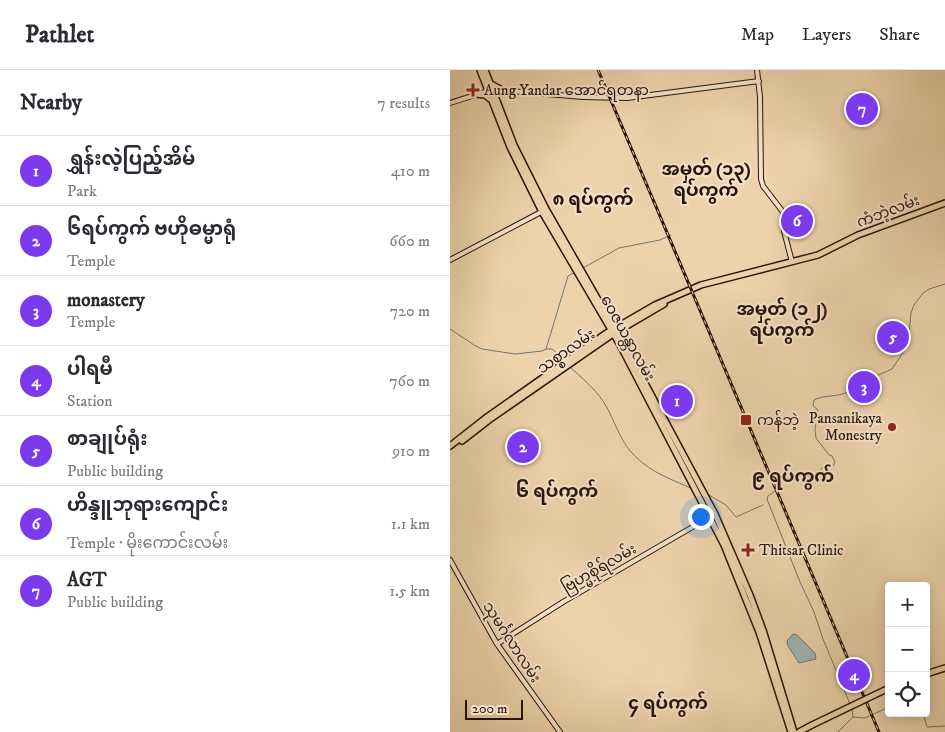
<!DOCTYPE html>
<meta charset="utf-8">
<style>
:root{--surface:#fff;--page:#f2f2f3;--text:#2b2b33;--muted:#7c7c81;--line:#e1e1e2;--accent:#7c3aed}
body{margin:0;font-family:"IM FELL DW Pica","Noto Sans Myanmar",serif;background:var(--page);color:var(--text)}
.controls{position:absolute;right:15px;bottom:15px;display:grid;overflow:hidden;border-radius:5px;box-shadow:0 2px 12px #0003}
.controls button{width:45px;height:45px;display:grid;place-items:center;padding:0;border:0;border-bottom:1px solid var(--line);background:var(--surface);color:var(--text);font:25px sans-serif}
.scale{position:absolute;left:15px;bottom:12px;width:58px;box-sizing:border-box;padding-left:5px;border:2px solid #281408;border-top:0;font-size:14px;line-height:18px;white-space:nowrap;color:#281408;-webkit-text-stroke:4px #f3e2c9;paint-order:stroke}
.you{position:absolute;left:250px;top:446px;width:18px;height:18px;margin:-12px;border:4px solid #fff;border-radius:50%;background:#1a73e8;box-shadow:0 0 0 8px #1a73e833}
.badge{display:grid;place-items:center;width:32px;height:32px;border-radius:50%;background:var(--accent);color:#fff;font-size:16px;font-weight:700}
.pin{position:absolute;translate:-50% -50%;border:2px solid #fff;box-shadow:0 1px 5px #0006}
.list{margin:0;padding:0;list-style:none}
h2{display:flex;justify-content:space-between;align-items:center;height:65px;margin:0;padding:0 20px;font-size:21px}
h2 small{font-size:16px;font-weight:400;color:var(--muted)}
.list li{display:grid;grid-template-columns:32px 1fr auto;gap:15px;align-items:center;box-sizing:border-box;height:70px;padding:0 20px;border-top:1px solid var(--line)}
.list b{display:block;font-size:19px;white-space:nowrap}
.list p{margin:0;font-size:16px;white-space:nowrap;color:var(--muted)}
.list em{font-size:16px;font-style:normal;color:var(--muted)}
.icon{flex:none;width:28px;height:28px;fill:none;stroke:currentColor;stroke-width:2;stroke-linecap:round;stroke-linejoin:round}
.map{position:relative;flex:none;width:495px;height:662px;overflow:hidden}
header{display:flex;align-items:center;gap:30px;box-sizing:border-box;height:70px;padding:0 25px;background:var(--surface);border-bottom:1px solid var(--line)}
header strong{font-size:24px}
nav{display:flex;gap:28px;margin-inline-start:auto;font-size:18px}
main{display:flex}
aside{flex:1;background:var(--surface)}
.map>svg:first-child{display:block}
.water{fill:#9db6b4;stroke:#6e756f}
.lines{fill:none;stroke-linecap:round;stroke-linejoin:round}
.stream{stroke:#6e756f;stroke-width:1}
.secondary-casing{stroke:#281408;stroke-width:6}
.primary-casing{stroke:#281408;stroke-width:8}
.secondary{stroke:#f3e2c9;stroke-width:4}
.primary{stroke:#edd3ac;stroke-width:5}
.rail-casing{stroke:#281408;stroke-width:3}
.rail{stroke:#f3e2c9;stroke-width:1;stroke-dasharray:4;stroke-linecap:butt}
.primary-bridge-casing{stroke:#281408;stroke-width:8;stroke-linecap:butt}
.primary-bridge{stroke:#edd3ac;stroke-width:5}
.poi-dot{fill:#8f2418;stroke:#f3e2c9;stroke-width:2}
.labels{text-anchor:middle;stroke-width:4;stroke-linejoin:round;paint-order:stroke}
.poi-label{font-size:15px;fill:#281408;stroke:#f3e2c9;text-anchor:start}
.street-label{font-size:15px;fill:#281408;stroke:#f3e2c9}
.quarter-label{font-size:18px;font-weight:bold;fill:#281408;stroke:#f3e2c9}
</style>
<header>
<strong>Pathlet</strong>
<nav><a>Map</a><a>Layers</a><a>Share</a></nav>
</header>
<main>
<aside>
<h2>Nearby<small>7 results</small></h2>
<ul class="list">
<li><span class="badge">1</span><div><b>ရွှန်းလဲ့ပြည့်အိမ်</b><p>Park</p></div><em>410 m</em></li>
<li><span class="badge">2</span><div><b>၆ရပ်ကွက် ဗဟိုဓမ္မာရုံ</b><p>Temple</p></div><em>660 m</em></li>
<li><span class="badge">3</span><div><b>monastery</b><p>Temple</p></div><em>720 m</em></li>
<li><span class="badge">4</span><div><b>ပါရမီ</b><p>Station</p></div><em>760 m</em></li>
<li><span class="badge">5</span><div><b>စာချုပ်ရုံး</b><p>Public building</p></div><em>910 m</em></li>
<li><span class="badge">6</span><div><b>ဟိန္ဒူဘုရားကျောင်း</b><p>Temple · မိုးကောင်းလမ်း</p></div><em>1.1 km</em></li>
<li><span class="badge">7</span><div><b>AGT</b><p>Public building</p></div><em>1.5 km</em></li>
</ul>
</aside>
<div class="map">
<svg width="495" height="662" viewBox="0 0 495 662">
<rect width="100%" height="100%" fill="#edd3ac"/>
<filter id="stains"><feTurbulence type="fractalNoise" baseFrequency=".004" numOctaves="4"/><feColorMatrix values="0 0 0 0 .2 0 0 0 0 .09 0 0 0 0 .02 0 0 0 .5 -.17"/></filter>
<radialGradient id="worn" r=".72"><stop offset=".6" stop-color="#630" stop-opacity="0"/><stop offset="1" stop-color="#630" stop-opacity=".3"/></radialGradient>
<path class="water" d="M343 564 347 565 365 583 366 589 349 593 338 576 337 571Z"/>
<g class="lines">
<path class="stream" d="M133 198 169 178 210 170 221 165
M0 259 24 275 32 279 65 284 92 281 96 279H102L114 289
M96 279 118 206 125 202
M120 297C132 308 144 318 153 331 165 349 169 372 186 387 202 403 223 410 243 419
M259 425 276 435 286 447 313 435
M400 634 373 569 364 542 350 512 317 429 318 426 328 419V415L338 408 347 403 363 408 374 396H383L385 392 382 386 379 385 366 368 365 359 368 340 363 336 364 330C380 322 402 331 409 308H421L442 299 458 275 461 243 464 235 473 223 479 219 495 214
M402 638 403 647
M473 643 477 657 495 656
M388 662 403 647 415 648 439 637"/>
<g class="secondary-casing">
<path id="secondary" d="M307 0 310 27 311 109 313 116 333 142 334 161 342 192
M50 20 133 27 177 28 309 11
M0 33 41 20
M0 190 93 141
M0 490 47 574 110 662
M47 574 113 532 265 444"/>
</g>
<g class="primary-casing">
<path id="primary" d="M30 0 60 77 92 142 170 275 274 475 309 562 341 662
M35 0 64 75 96 139 182 289 265 444 300 525 313 560 344 662
M39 13 52 20
M26 24 35 25 40 29
M12 371 39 350 163 264 214 234
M0 376 37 347 155 264 205 235 251 215 368 185 408 165 495 133
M476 604 495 598
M349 662 362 655"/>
</g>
<use href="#secondary" class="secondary"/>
<use href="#primary" class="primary"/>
<g class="rail-casing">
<path id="rail" d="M148 0 429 662"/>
</g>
<use href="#rail" class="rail"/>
<g class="primary-bridge-casing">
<path id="primary-bridge" d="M362 655 439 618"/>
</g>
<use href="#primary-bridge" class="primary-bridge"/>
</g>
<g class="poi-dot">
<path d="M20.5 12.5h5v5h5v5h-5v5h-5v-5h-5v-5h5z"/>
<rect x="290" y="344" width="12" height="12" rx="2.5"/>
<circle cx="442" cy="357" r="5"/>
<path d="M295.5 472.5h5v5h5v5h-5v5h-5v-5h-5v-5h5z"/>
</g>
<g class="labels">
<g class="poi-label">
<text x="34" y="25">Aung Yandar အောင်ရတနာ</text>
<text x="432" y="353" text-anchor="end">Pansanikaya<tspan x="432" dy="17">Monestry</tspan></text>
<text x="307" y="355">ကန်ဘဲ့</text>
<text x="309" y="485">Thitsar Clinic</text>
</g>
<g class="street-label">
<text transform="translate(438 141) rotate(-21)" y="5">ကံဘဲ့လမ်း</text>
<text transform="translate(178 268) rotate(61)" y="5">ဝေဇယန္တာလမ်း</text>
<text transform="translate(116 281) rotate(-35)" y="5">သစ္စာလမ်း</text>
<text transform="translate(149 498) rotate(-30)" y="5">ဗြဟ္မစိုရ်လမ်း</text>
<text transform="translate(62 572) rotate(57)" y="5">သုမင်္ဂလာလမ်း</text>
</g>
<g class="quarter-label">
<text x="256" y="105">အမှတ် (၁၃)<tspan x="256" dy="21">ရပ်ကွက်</tspan></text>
<text x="143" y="135">၈ ရပ်ကွက်</text>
<text x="332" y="245">အမှတ် (၁၂)<tspan x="332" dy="21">ရပ်ကွက်</tspan></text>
<text x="343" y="412">၉ ရပ်ကွက်</text>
<text x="107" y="427">၆ ရပ်ကွက်</text>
<text x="218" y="639">၄ ရပ်ကွက်</text>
</g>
</g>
<rect width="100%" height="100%" filter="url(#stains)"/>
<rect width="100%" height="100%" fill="url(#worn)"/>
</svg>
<div class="controls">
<button>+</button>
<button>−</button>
<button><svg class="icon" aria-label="locate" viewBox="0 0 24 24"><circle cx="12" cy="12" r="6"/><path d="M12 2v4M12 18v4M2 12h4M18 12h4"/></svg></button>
</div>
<div class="scale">200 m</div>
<div class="you"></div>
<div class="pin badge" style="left:227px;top:331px">1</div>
<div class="pin badge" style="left:73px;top:377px">2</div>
<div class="pin badge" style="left:414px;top:317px">3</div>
<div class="pin badge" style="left:404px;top:605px">4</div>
<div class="pin badge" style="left:443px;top:267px">5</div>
<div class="pin badge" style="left:347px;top:151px">6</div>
<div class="pin badge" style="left:412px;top:39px">7</div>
</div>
</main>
